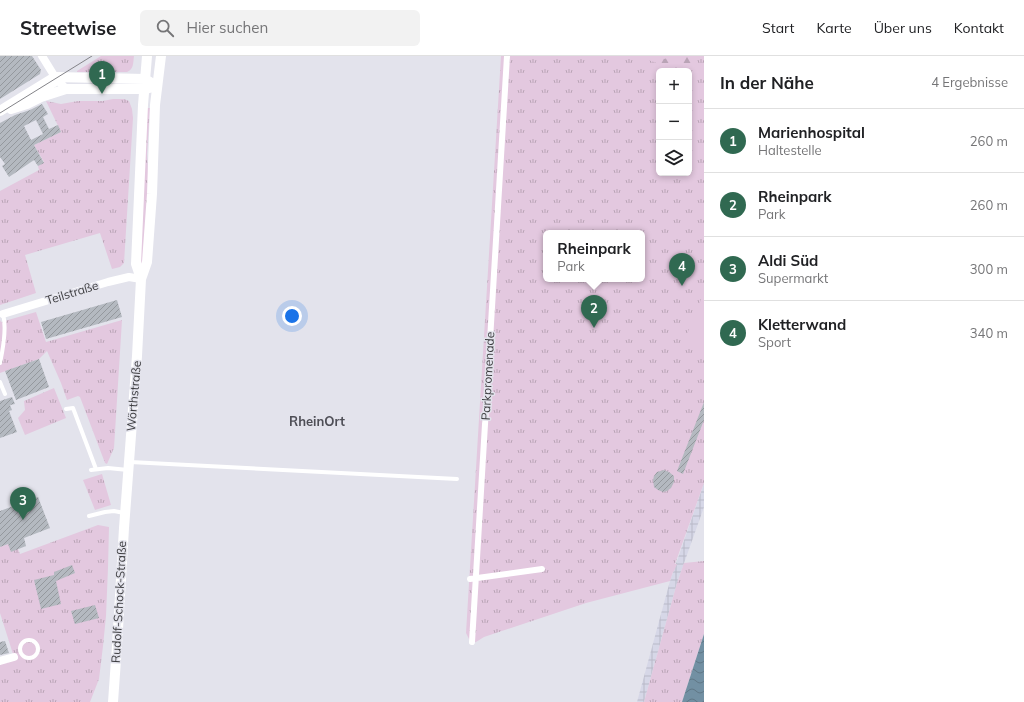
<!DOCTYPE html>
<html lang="de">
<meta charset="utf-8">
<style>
:root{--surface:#fff;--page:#f2f2f2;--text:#202124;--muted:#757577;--line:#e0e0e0;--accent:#306951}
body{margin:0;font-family:Mulish,sans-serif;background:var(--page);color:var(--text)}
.controls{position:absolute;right:12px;top:12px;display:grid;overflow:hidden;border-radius:6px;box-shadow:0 2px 6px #0003}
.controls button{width:36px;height:36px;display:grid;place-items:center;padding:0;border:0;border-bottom:1px solid var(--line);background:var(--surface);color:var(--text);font:20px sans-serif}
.you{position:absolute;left:292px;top:260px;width:14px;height:14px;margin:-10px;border:3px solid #fff;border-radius:50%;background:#1a73e8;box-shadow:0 0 0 6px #1a73e833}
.badge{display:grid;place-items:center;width:26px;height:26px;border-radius:50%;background:var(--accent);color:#fff;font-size:13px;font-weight:700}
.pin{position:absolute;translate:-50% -33px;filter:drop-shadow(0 1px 2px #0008)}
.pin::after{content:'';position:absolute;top:21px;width:14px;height:12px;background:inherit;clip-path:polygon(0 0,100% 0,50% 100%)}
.popup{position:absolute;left:543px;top:174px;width:102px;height:52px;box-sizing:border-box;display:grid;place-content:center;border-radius:6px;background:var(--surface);filter:drop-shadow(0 1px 3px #0005);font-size:13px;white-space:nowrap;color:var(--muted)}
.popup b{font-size:15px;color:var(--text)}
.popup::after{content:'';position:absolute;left:50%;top:100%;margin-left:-8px;border:8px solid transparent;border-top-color:var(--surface)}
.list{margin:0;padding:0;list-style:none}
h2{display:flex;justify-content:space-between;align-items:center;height:52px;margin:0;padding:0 16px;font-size:17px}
h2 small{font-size:13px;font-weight:400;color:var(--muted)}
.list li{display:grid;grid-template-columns:26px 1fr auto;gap:12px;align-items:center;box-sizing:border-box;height:64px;padding:0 16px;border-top:1px solid var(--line)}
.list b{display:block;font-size:15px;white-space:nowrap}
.list p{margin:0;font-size:13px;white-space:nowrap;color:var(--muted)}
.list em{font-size:13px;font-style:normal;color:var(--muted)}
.icon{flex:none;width:22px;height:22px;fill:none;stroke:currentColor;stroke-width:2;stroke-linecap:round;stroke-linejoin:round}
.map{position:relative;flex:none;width:704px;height:646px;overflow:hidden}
header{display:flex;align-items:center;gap:24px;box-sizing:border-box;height:56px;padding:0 20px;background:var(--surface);border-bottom:1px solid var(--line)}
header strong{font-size:19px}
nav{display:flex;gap:22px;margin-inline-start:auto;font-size:14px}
.search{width:280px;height:36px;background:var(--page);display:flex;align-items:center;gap:10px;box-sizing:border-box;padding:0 14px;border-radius:6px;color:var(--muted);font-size:15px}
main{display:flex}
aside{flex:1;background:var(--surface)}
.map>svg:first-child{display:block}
.industrial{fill:url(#industrial-grid)}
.grass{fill:url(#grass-tufts);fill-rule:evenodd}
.forest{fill:url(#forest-firs)}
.garden{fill:#e3c8df}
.water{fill:url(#water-waves)}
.building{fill:url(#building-hatch);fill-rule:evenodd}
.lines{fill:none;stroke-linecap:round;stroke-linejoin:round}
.service{stroke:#fff;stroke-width:4}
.pedestrian{stroke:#fff;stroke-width:6}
.minor{stroke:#fff;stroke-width:8}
.tertiary{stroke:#fff;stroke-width:10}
.tram{stroke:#838388;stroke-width:1}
.labels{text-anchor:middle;stroke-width:3;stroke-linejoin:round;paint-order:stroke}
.street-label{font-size:12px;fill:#3c3c3f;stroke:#e3e3ec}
.neighbourhood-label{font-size:13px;font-weight:bold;fill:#4e4e56;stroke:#e3e3ec}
</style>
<header>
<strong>Streetwise</strong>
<div class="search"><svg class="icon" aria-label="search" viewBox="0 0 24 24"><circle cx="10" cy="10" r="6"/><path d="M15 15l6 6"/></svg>Hier suchen</div>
<nav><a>Start</a><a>Karte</a><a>Über uns</a><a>Kontakt</a></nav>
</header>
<main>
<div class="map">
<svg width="704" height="646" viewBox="0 0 704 646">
<defs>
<pattern id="industrial-grid" width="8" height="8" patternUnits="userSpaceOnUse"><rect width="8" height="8" fill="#d6d7e7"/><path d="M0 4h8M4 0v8" fill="none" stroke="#b9b9c7"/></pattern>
<pattern id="grass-tufts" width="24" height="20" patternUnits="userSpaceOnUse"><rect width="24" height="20" fill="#e3c8df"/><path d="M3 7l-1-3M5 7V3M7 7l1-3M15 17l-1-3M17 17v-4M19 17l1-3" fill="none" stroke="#b9a4b6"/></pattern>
<pattern id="forest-firs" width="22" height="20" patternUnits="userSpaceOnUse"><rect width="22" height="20" fill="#e3c8df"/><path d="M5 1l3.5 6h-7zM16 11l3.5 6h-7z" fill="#b9a4b6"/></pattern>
<pattern id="water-waves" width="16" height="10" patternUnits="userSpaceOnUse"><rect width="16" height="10" fill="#7290a3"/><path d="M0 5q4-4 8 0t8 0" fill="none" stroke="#5f7786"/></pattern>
<pattern id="building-hatch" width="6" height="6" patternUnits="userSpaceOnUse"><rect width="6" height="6" fill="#b4b9c0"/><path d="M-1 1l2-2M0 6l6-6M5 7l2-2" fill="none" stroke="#94989d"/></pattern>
</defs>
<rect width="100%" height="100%" fill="#e3e3ec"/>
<path class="industrial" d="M704 427V451L677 527 644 646H637L670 525Z"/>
<path class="grass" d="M101 0H134C133 7 134 13 127 16H77V15Z
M501 0H704V427L675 508H677L674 515 673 516 670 525 586 547 484 581C480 583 477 586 473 587L470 585 466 577ZM659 15H689V117H659ZM546 177H642V223H546Z
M113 43H124L129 45 132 53 133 62 124 207 120 211 112 213 100 177 25 199 36 237 0 249V135L39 114 38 110 44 106 34 89 61 76 46 45 61 48 78 45H103Z
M147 52H150L147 98 149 134 145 196 141 210 140 208Z
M36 256 46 286 122 264 114 392 107 408 105 407 80 341 78 340 67 344 61 327 47 295 39 303 0 317V264L1 266Z
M54 332 66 362 25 379 18 362 25 354 24 345Z
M102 418 111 449 95 454 83 424Z
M98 469 109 471 108 512 106 560 103 590 99 623 90 646H0V604L13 598 0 557V491L8 488 18 493 20 498Z
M704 505V578L682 646H644L677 527 684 507Z"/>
<path class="forest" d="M646 0H656L665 3 668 0H693L698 9 689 15H681L648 4Z"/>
<path class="garden" d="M681 215H683L684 244 680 251Z
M704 236V301L702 303 684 286Z"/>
<path class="water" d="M704 578V646H682Z"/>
<path class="building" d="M0 0H32L41 14 40 18 0 43Z
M42 48 48 58 43 61 49 73 58 69 61 76 34 89 44 107 38 110 34 104 9 121 2 110 5 108 0 101V67L15 59 30 54ZM36 64 43 78 31 84 24 70Z
M117 244 122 261 46 283 41 266Z
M39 303 49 331 16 344 5 315Z
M12 341 15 348 10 349 12 354 9 355 17 376 0 382V345Z
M704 346V364L683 418 677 415Z
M664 414 669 416 674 420V426L671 432 667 435 663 436 658 434 654 431 653 424 654 420 657 416Z
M38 441 50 472 24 482 26 490 11 496 8 488 0 491V455Z
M72 509 75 517 56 525 61 548 41 553 34 524 54 519V516Z
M95 549 99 562 75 568 71 555Z
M5 585 9 597 0 599V586Z"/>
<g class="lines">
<path class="service" d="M0 307C3 293 7 272 3 258
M0 326 5 338
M66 353 73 352 96 413
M130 406 457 423
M91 414 108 412 128 414
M89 460 105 456 114 455 124 457
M20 593a9 9 0 1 1 18 0a9 9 0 1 1-18 0Z"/>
<path class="pedestrian" d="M470 523 542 513
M472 586 507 0"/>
<path class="minor" d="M42 0 55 21 66 33
M34 40 56 26 55 21
M3 258 108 226 129 221 141 223
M0 605 14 601"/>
<path class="tertiary" d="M11 53 27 48 41 41 66 33H144L149 32
M0 55 55 21 145 23 150 26
M141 223 136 208 143 49 147 0
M113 646 117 590 124 472 137 300 141 223 147 206 152 138 155 49 161 0"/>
<path class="tram" d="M0 57 92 0"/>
</g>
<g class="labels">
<g class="street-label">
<text transform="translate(72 237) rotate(-17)" y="4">Teilstraße</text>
<text transform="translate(488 320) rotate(-87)" y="4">Parkpromenade</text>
<text transform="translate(134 340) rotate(-85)" y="4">Wörthstraße</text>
<text transform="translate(119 546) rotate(-87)" y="4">Rudolf-Schock-Straße</text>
</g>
<g class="neighbourhood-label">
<text x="317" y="370">RheinOrt</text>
</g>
</g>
</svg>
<div class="controls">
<button>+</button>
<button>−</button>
<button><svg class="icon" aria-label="layers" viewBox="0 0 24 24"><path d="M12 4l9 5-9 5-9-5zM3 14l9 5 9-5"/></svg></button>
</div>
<div class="you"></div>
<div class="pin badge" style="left:102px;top:38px">1</div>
<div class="pin badge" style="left:594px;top:272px">2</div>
<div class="popup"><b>Rheinpark</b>Park</div>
<div class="pin badge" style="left:23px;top:464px">3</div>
<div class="pin badge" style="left:682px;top:230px">4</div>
</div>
<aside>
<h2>In der Nähe<small>4 Ergebnisse</small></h2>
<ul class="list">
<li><span class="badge">1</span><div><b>Marienhospital</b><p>Haltestelle</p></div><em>260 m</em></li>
<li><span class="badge">2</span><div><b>Rheinpark</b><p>Park</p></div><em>260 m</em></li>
<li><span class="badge">3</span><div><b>Aldi Süd</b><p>Supermarkt</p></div><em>300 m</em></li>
<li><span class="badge">4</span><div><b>Kletterwand</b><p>Sport</p></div><em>340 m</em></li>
</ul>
</aside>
</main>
